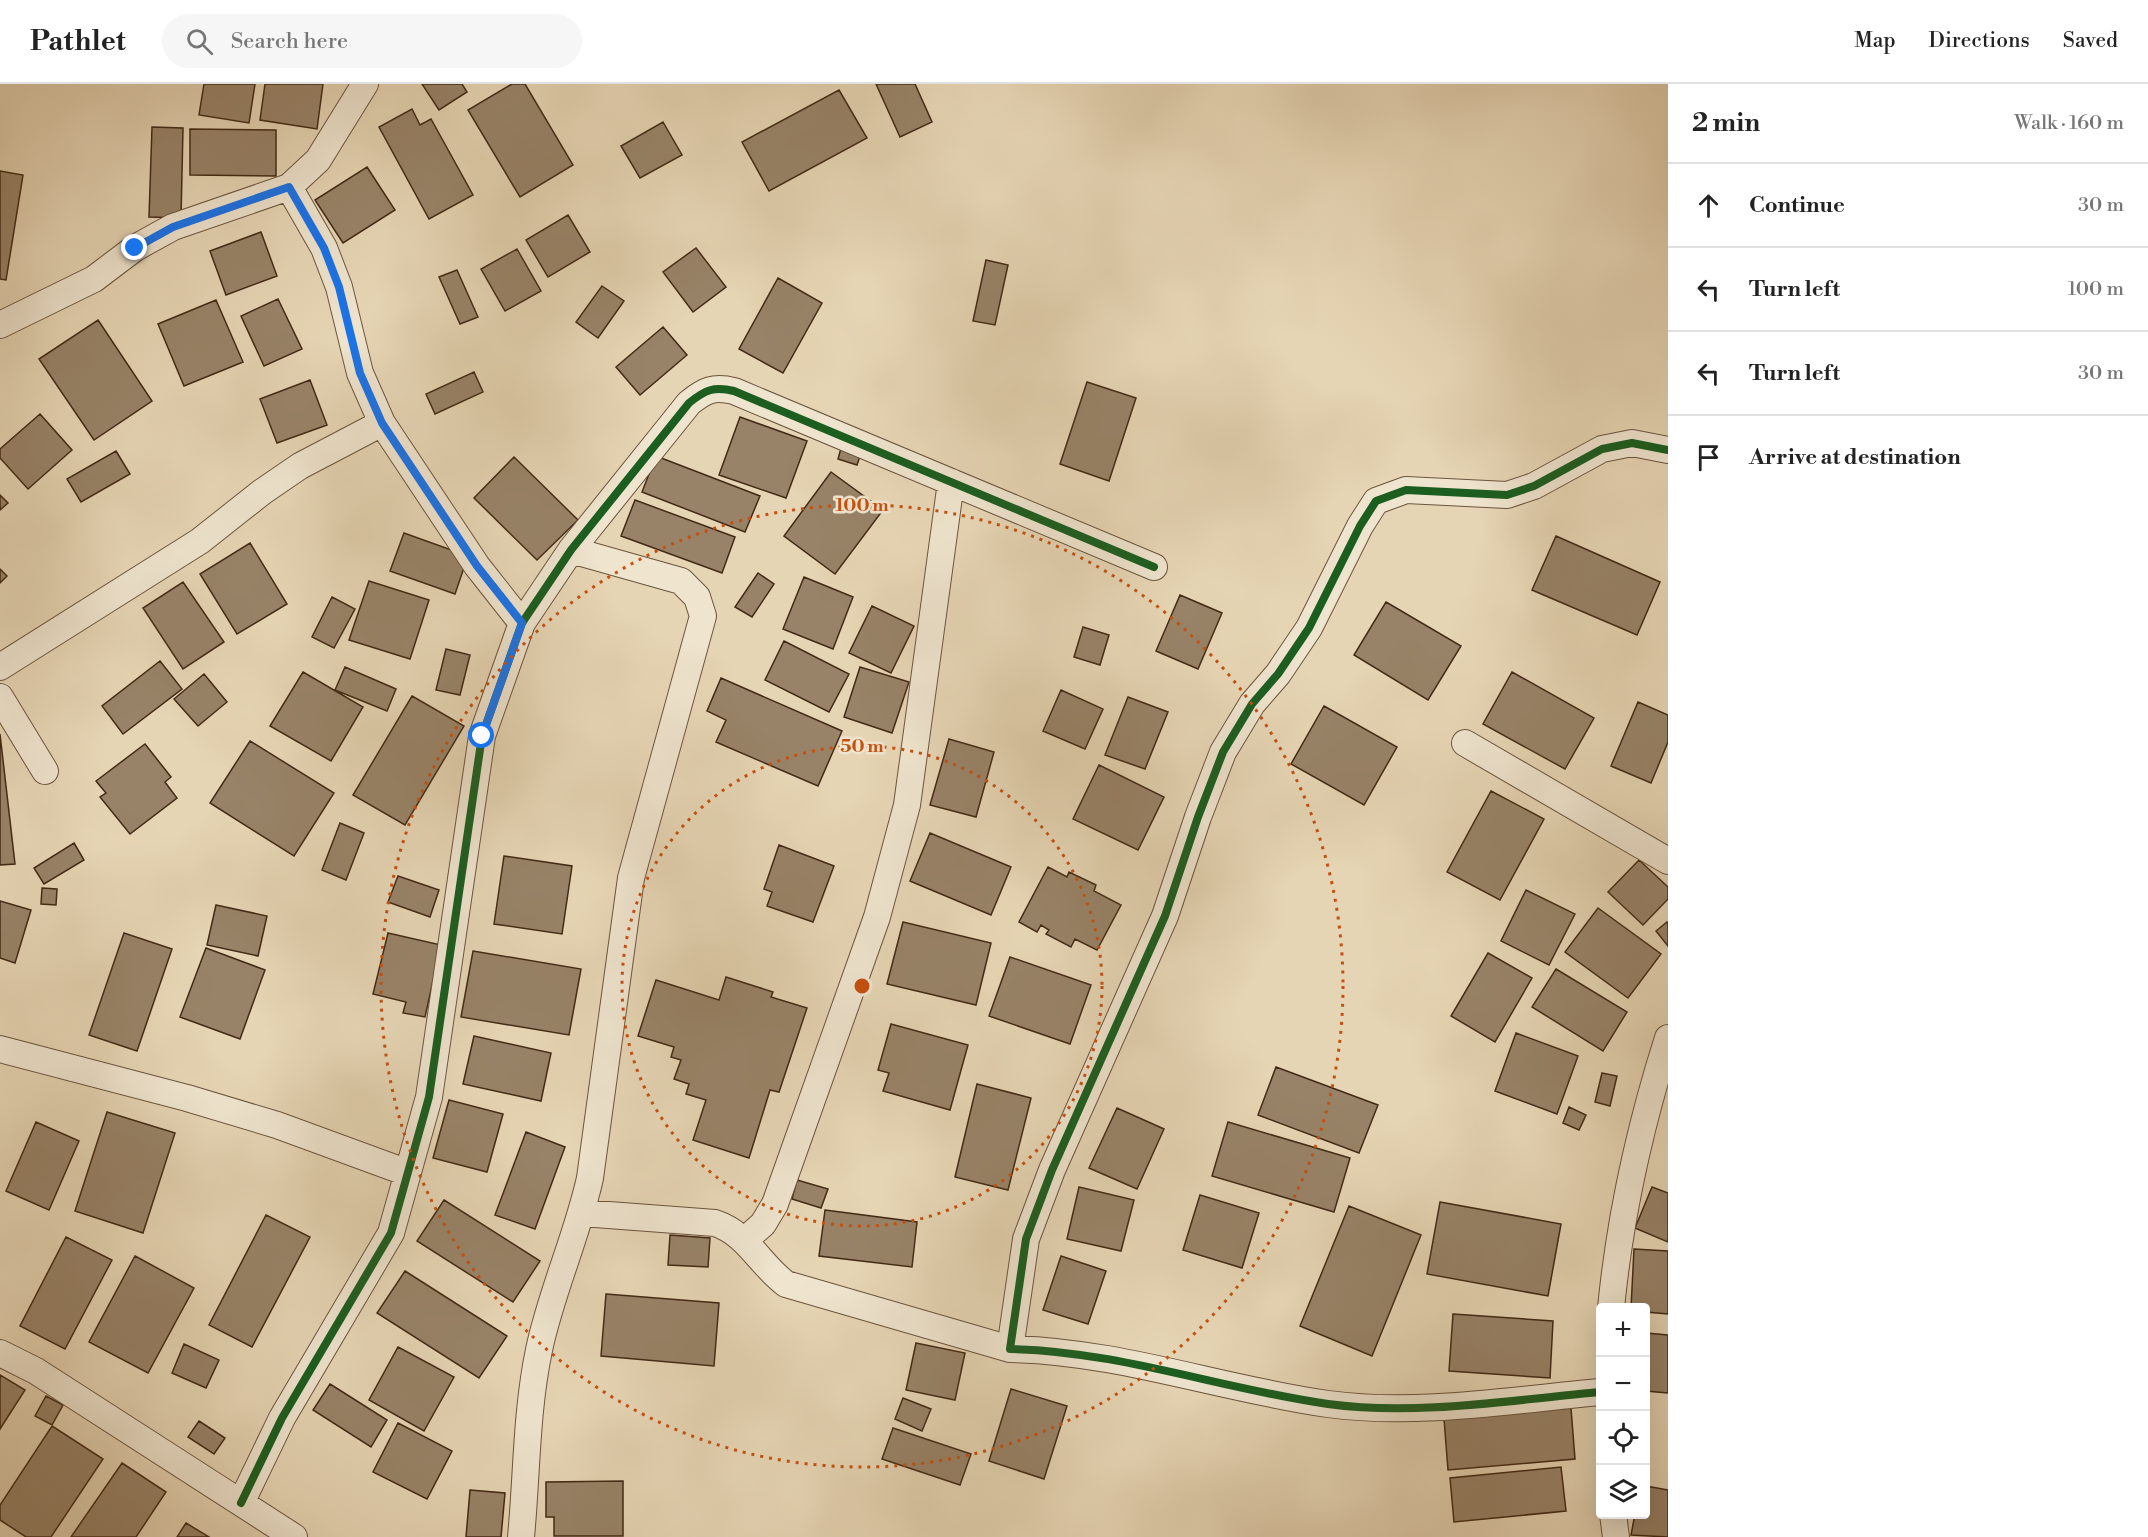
<!DOCTYPE html>
<meta charset="utf-8">
<style>
:root{--surface:#fff;--page:#f6f6f6;--text:#222;--muted:#767676;--line:#e0e0e0}
body{margin:0;font-family:"Libre Bodoni",serif;background:var(--page);color:var(--text)}
.controls{position:absolute;right:18px;bottom:18px;display:grid;overflow:hidden;border-radius:6px;box-shadow:0 6px 24px #0002}
.controls button{width:54px;height:54px;display:grid;place-items:center;padding:0;border:0;border-bottom:2px solid var(--line);background:var(--surface);color:var(--text);font:30px sans-serif}
.stop{position:absolute;width:18px;height:18px;margin:-14px;border:4px solid #1a73e8;border-radius:50%;background:#fff}
.stop.end{background:#1a73e8;border-color:#fff;box-shadow:0 2px 6px #0008}
.list{margin:0;padding:0;list-style:none}
h2{display:flex;justify-content:space-between;align-items:center;height:78px;margin:0;padding:0 24px;font-size:26px}
h2 small{font-size:20px;font-weight:400;color:var(--muted)}
.list li{display:grid;grid-template-columns:39px 1fr auto;gap:18px;align-items:center;box-sizing:border-box;height:84px;padding:0 24px;border-top:2px solid var(--line)}
.list b{display:block;font-size:22px;white-space:nowrap}
.list em{font-size:20px;font-style:normal;color:var(--muted)}
.icon{flex:none;width:33px;height:33px;fill:none;stroke:currentColor;stroke-width:2;stroke-linecap:round;stroke-linejoin:round}
.map{position:relative;flex:none;width:1668px;height:1453px;overflow:hidden}
header{display:flex;align-items:center;gap:36px;box-sizing:border-box;height:84px;padding:0 30px;background:var(--surface);border-bottom:2px solid var(--line)}
header strong{font-size:28px}
nav{display:flex;gap:33px;margin-inline-start:auto;font-size:21px}
.search{width:420px;height:54px;background:var(--page);display:flex;align-items:center;gap:15px;box-sizing:border-box;padding:0 21px;border-radius:33px;color:var(--muted);font-size:22px}
main{display:flex}
aside{flex:1;background:var(--surface)}
.map>svg:first-child{display:block}
.building{fill:#988368;stroke:#432a16;stroke-width:1.5}
.lines{fill:none;stroke-linecap:round;stroke-linejoin:round}
.minor-casing{stroke:#6c553e;stroke-width:28}
.minor{stroke:#efe4ce;stroke-width:26}
.cycleway-casing{stroke:#efe4ce;stroke-width:11}
.cycleway{stroke:#1b5e20;stroke-width:8}
.route{stroke:#1a73e8;stroke-width:8}
.ring{fill:none;stroke:#c7500e;stroke-width:3;stroke-dasharray:3 6}
.centre{fill:#c7500e;stroke:#efe4ce;stroke-width:3}
.ring-label{font-size:18px;text-anchor:middle;font-weight:bold;fill:#c7500e;stroke:#efe4ce;stroke-width:5;stroke-linejoin:round;paint-order:stroke}
</style>
<header>
<strong>Pathlet</strong>
<div class="search"><svg class="icon" aria-label="search" viewBox="0 0 24 24"><circle cx="10" cy="10" r="6"/><path d="M15 15l6 6"/></svg>Search here</div>
<nav><a>Map</a><a>Directions</a><a>Saved</a></nav>
</header>
<main>
<div class="map">
<svg width="1668" height="1453" viewBox="0 0 1668 1453">
<rect width="100%" height="100%" fill="#e6d5b4"/>
<filter id="stains"><feTurbulence type="fractalNoise" baseFrequency=".00333" numOctaves="4"/><feColorMatrix values="0 0 0 0 .2 0 0 0 0 .09 0 0 0 0 .02 0 0 0 .5 -.17"/></filter>
<radialGradient id="worn" r=".72"><stop offset=".6" stop-color="#630" stop-opacity="0"/><stop offset="1" stop-color="#630" stop-opacity=".3"/></radialGradient>
<path class="building" d="M204 0H255L249 39 199 31Z
M265 0H323L317 45 260 36Z
M422 0H462L467 8 439 26Z
M512 0H525L573 81 520 113 468 26Z
M876 0H915L932 38 900 53Z
M839 6 867 54 769 107 742 58Z
M412 25 420 41 431 35 473 111 429 135 379 43Z
M663 38 682 71 640 94 621 62Z
M152 43 183 44 181 134 149 133Z
M190 45 276 46V92L190 91Z
M367 83 395 126 343 159 315 116Z
M0 87 23 91 6 196 0 195Z
M568 131 590 168 548 193 526 156Z
M261 148 277 192 226 211 210 167Z
M696 164 726 203 693 228 663 188Z
M517 165 541 207 505 227 481 185Z
M986 176 1008 181 995 241 973 237Z
M457 186 478 233 460 240 439 193Z
M778 194 822 219 783 289 739 265Z
M602 202 624 217 598 254 576 238Z
M278 215 302 265 264 282 241 232Z
M216 216 243 278 184 302 158 240Z
M98 236 152 317 94 356 39 275Z
M663 243 687 271 640 311 616 283Z
M474 288 483 308 435 330 426 310Z
M310 296 327 341 277 359 260 315Z
M1087 298 1136 314 1109 397 1060 380Z
M40 330 72 366 28 405 0 374V365Z
M740 333 807 357 786 414 719 391Z
M843 357 863 363 857 381 838 375Z
M116 367 130 390 81 418 67 395Z
M656 372 760 412 745 448 642 408Z
M514 373 578 436 537 476 474 414Z
M831 388 883 426 835 490 784 452Z
M0 411 8 419 0 426Z
M635 416 735 453 722 489 621 452Z
M404 449 468 472 455 510 390 487Z
M1556 452 1660 498 1637 551 1532 506Z
M250 459 287 520 237 550 200 490Z
M0 485 7 492 0 499Z
M758 489 774 500 752 533 735 523Z
M804 493 853 513 833 565 783 545Z
M369 497 429 516 410 575 349 556Z
M183 498 224 558 183 585 143 524Z
M1180 511 1222 529 1198 585 1156 567Z
M332 513 355 525 334 564 312 553Z
M1386 518 1461 562 1428 616 1354 571Z
M872 522 914 542 891 589 849 569Z
M1083 543 1109 551 1100 581 1074 573Z
M784 557 849 590 829 628 765 596Z
M446 565 470 571 460 611 436 606Z
M160 577 182 605 123 650 102 622Z
M345 583 396 605 387 627 335 606Z
M860 583 909 598 892 649 844 633Z
M303 588 363 623 331 677 270 642Z
M1512 588 1594 634 1565 685 1483 640Z
M204 590 227 618 198 642 174 615Z
M721 594 842 647 818 702 716 658 726 636 707 627Z
M1061 606 1103 625 1085 665 1043 647Z
M412 612 464 642 405 741 353 711Z
M1128 613 1168 628 1145 685 1105 671Z
M1638 618 1668 631V658L1651 699 1611 682Z
M1324 622 1397 663 1364 721 1291 680Z
M0 650 15 780 0 781Z
M949 655 994 668 976 733 930 721Z
M250 657 334 709 294 772 210 719Z
M145 660 171 693 165 698 177 714 130 750 100 713 106 709 96 697Z
M1099 681 1164 713 1138 766 1073 735Z
M1491 707 1544 735 1500 816 1447 788Z
M340 739 364 749 346 796 322 786Z
M930 749 1011 783 991 831 910 797Z
M74 759 84 776 44 800 34 784Z
M779 761 834 782 813 838 767 822 772 808 764 805Z
M504 772 572 782 562 850 494 840Z
M1639 776 1668 803V815L1643 841 1608 808Z
M1048 783 1067 793 1069 788 1096 801 1094 807 1121 821 1097 866 1075 855 1071 863 1046 850 1049 846 1041 841 1037 848 1019 838Z
M398 792 439 806 430 833 388 818Z
M42 804 57 805 56 821 41 820Z
M1526 806 1575 830 1549 881 1501 857Z
M0 817 31 826 15 879 0 874Z
M216 821 267 832 258 872 207 861Z
M1598 824 1661 870 1628 914 1565 868Z
M903 838 991 859 976 921 887 900Z
M1667 838 1668 840V862L1656 847Z
M124 849 172 865 137 967 89 951Z
M388 849 441 861 425 933 403 929 406 918 373 910Z
M206 864 265 886 240 955 180 933Z
M473 867 581 885 569 951 461 933Z
M1488 869 1532 894 1495 958 1451 932Z
M1010 873 1091 901 1070 960 989 932Z
M1556 885 1627 928 1603 967 1532 923Z
M726 893 773 908 771 913 807 924 779 1008 770 1006 749 1074 693 1056 706 1016 686 1010 689 1000 674 995 681 976 671 973 674 963 638 952 656 896 719 916Z
M891 940 968 961 950 1026 883 1007 889 989 878 986Z
M1516 949 1578 972 1557 1030 1495 1007Z
M474 952 551 969 541 1017 463 1000Z
M1276 983 1378 1021 1359 1069 1258 1031Z
M1602 989 1617 992 1610 1022 1595 1018Z
M977 1000 1031 1014 1008 1106 955 1093Z
M449 1016 503 1030 487 1088 433 1074Z
M1569 1023 1586 1031 1579 1046 1563 1039Z
M1117 1024 1164 1045 1137 1105 1089 1084Z
M107 1028 175 1049 143 1149 75 1127Z
M36 1038 79 1057 49 1126 6 1107Z
M1228 1038 1350 1074 1334 1128 1212 1092Z
M526 1048 565 1063 535 1145 495 1131Z
M797 1096 828 1105 821 1124 792 1115Z
M1079 1103 1134 1116 1121 1167 1067 1155Z
M1652 1103 1668 1109V1158L1635 1144Z
M1200 1111 1259 1129 1242 1184 1183 1166Z
M444 1116 540 1177 513 1218 417 1157Z
M1440 1118 1561 1140 1548 1212 1427 1190Z
M1349 1122 1421 1151 1372 1272 1300 1242Z
M825 1126 917 1138 912 1183 819 1172Z
M266 1131 310 1153 252 1263 209 1241Z
M670 1151 710 1154 708 1183 668 1181Z
M66 1153 112 1176 65 1265 20 1242Z
M1634 1165 1668 1167V1230L1646 1228V1224H1631Z
M135 1172 194 1204 148 1289 89 1258Z
M1061 1172 1106 1187 1088 1240 1043 1226Z
M405 1187 507 1252 479 1294 377 1229Z
M606 1210 719 1219 714 1282 601 1272Z
M1453 1230 1553 1237 1550 1294 1449 1287Z
M1646 1249 1668 1251V1309L1646 1307Z
M916 1259 965 1269 955 1316 906 1306Z
M184 1260 219 1276 206 1304 172 1289Z
M398 1263 454 1293 424 1347 369 1316Z
M0 1291 25 1306 0 1345Z
M330 1300 387 1336 371 1363 313 1326Z
M1011 1305 1067 1322 1044 1395 989 1377Z
M46 1312 63 1321 52 1341 35 1332Z
M903 1314 931 1325 922 1347 895 1335Z
M1571 1324 1575 1375 1448 1386 1444 1335Z
M199 1337 225 1354 214 1370 188 1353Z
M398 1339 452 1367 427 1415 373 1388Z
M52 1342 103 1375 51 1453H26L0 1436V1421Z
M893 1344 971 1370 960 1401 882 1375Z
M122 1379 166 1408 136 1453H71Z
M1561 1383 1566 1427 1454 1438 1450 1394Z
M623 1397V1452H554V1433H546V1398Z
M1646 1402 1668 1406V1453L1631 1451 1635 1430H1646Z
M470 1406 505 1409 501 1453H466Z
M186 1439 209 1453H177Z"/>
<g class="lines">
<g class="minor-casing">
<path id="minor" d="M289 103 324 164 339 203 360 289 382 339 477 482 522 539
M0 241 94 195 135 164 173 143 289 103 318 76 365 0
M0 583 200 457 262 408 300 382 382 339
M0 613 45 687
M1465 659 1668 777
M0 965 187 1014 277 1041 408 1089
M582 1129 715 1139C748 1150 759 1180 786 1200L1010 1265
M745 1156 763 1140 775 1120 877 833 907 721 951 398
M1611 1224C1620 1132 1640 1042 1668 954
M0 1269 36 1287 294 1453
M1600 1308C1512 1316 1416 1332 1328 1320 1221 1305 1119 1267 1010 1265L1026 1155 1052 1086 1165 832 1198 733 1223 668 1252 620 1278 590 1309 544 1360 442 1376 417 1406 406 1507 411 1534 402 1602 365 1632 359 1668 366
M241 1419 282 1334 391 1149 429 1013 482 652 522 539 571 466 689 319C705 306 714 302 734 307L1154 483
M1613 1430 1616 1453
M521 1453C527 1390 526 1328 539 1266 551 1208 577 1153 590 1094L631 794 703 532 697 513 681 497 571 466"/>
</g>
<use href="#minor" class="minor"/>
<g class="cycleway-casing">
<path id="cycleway" d="M1600 1308C1512 1316 1416 1332 1328 1320 1221 1305 1119 1267 1010 1265L1026 1155 1052 1086 1165 832 1198 733 1223 668 1252 620 1278 590 1309 544 1360 442 1376 417 1406 406 1507 411 1534 402 1602 365 1632 359 1668 366
M241 1419 282 1334 391 1149 429 1013 482 652 522 539 571 466 689 319C705 306 714 302 734 307L1154 483"/>
</g>
<use href="#cycleway" class="cycleway"/>
</g>
<g class="lines">
<path class="route" d="M135 164 173 143 289 103 324 164 339 203 360 289 382 339 477 482 522 539 482 652"/>
</g>
<g class="ring">
<circle cx="862" cy="902" r="240"/>
<circle cx="862" cy="902" r="481"/>
</g>
<circle cx="862" cy="902" r="9" class="centre"/>
<g class="ring-label">
<text x="862" y="427">100 m</text>
<text x="862" y="668">50 m</text>
</g>
<rect width="100%" height="100%" filter="url(#stains)"/>
<rect width="100%" height="100%" fill="url(#worn)"/>
</svg>
<div class="controls">
<button>+</button>
<button>−</button>
<button><svg class="icon" aria-label="locate" viewBox="0 0 24 24"><circle cx="12" cy="12" r="6"/><path d="M12 2v4M12 18v4M2 12h4M18 12h4"/></svg></button>
<button><svg class="icon" aria-label="layers" viewBox="0 0 24 24"><path d="M12 4l9 5-9 5-9-5zM3 14l9 5 9-5"/></svg></button>
</div>
<div class="stop" style="left:482px;top:652px"></div>
<div class="stop end" style="left:135px;top:164px"></div>
</div>
<aside>
<h2>2 min<small>Walk · 160 m</small></h2>
<ul class="list">
<li><svg class="icon" aria-label="ahead" viewBox="0 0 24 24"><path d="M12 20V5M6 11l6-6 6 6"/></svg><div><b>Continue</b></div><em>30 m</em></li>
<li><svg class="icon" aria-label="left" viewBox="0 0 24 24"><path d="M17 20v-9H6M10 6l-5 5 5 5"/></svg><div><b>Turn left</b></div><em>100 m</em></li>
<li><svg class="icon" aria-label="left" viewBox="0 0 24 24"><path d="M17 20v-9H6M10 6l-5 5 5 5"/></svg><div><b>Turn left</b></div><em>30 m</em></li>
<li><svg class="icon" aria-label="arrive" viewBox="0 0 24 24"><path d="M6 21V4h12l-3 4 3 4H6"/></svg><div><b>Arrive at destination</b></div></li>
</ul>
</aside>
</main>
